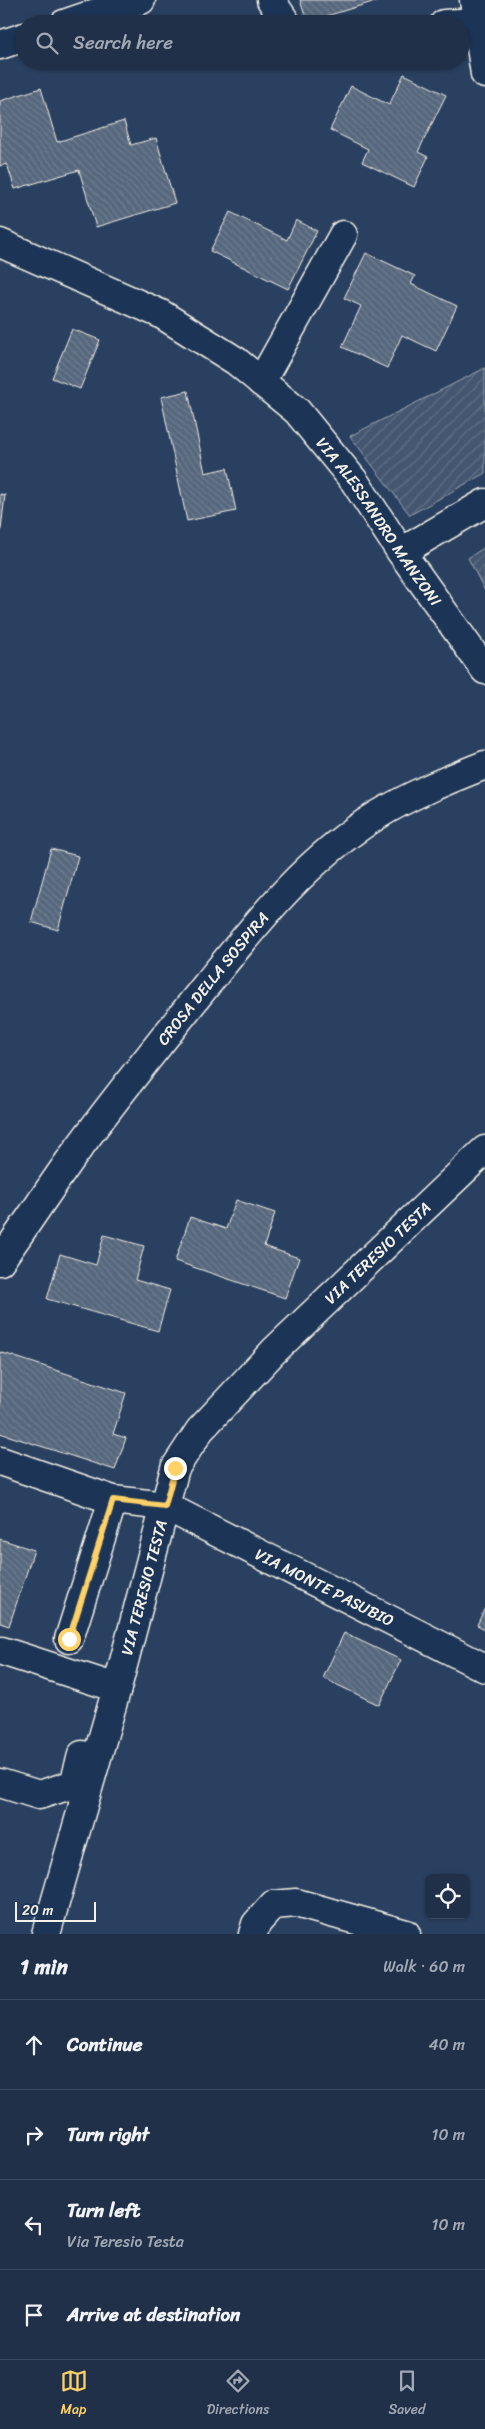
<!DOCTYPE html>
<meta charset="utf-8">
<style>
:root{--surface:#203048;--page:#2d3c52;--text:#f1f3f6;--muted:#a2a9b4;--line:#3d4b60;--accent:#ffd166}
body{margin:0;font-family:Sriracha,sans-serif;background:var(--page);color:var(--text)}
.controls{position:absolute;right:15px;bottom:15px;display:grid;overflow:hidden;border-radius:8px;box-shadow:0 1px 4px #0004}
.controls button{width:45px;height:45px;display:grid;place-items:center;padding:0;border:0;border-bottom:1px solid var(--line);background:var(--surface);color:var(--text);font:25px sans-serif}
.scale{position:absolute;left:15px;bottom:12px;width:81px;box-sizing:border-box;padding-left:5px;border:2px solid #f4f1e8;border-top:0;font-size:14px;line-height:18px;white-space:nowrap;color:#f4f1e8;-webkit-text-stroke:4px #1d3557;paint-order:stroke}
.stop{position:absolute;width:15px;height:15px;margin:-11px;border:4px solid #ffd166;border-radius:50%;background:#fff}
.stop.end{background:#ffd166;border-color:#fff;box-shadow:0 1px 5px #0008}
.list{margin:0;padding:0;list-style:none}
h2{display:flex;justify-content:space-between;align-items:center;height:65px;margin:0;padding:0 20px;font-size:21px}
h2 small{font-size:16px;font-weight:400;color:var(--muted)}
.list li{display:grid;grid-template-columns:32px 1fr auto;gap:15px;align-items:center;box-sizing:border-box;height:90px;padding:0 20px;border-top:1px solid var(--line)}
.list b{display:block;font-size:19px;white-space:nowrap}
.list p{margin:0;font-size:16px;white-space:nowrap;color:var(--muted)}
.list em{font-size:16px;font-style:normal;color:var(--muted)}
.icon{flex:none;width:28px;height:28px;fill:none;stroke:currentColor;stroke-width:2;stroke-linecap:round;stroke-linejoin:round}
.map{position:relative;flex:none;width:485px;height:1934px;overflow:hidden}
.search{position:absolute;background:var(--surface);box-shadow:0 1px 4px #0004;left:15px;right:15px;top:15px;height:55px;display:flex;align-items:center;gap:12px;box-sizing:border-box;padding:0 18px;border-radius:28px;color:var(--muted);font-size:19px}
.sheet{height:425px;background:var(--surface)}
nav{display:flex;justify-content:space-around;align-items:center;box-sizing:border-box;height:70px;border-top:1px solid var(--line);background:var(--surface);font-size:14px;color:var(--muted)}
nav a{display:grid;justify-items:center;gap:2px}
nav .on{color:var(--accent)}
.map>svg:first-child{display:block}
.garden{fill:url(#garden-furrows);stroke:#9ca4ac}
.building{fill:url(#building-back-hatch);stroke:#f4f1e8}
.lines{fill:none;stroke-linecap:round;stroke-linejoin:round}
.minor-casing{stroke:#f4f1e8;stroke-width:31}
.minor{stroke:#1d3557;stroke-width:28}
.route{stroke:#ffd166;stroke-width:6}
.labels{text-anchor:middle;stroke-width:4;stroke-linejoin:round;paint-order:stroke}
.street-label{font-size:16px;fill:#f4f1e8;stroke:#1d3557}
</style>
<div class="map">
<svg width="485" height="1934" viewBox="0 0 485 1934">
<defs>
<pattern id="garden-furrows" width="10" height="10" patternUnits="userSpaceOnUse" patternTransform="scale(1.25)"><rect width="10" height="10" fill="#445771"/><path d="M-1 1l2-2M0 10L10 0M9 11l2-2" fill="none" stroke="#607085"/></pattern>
<pattern id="building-back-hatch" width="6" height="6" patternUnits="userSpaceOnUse" patternTransform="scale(1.25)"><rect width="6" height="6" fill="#56677d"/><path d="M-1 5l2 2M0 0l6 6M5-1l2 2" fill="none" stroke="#6f7d8f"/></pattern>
</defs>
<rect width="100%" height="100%" fill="#2a4060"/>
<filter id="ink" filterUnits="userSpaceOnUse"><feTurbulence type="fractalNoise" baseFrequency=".02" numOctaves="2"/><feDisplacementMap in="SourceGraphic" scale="10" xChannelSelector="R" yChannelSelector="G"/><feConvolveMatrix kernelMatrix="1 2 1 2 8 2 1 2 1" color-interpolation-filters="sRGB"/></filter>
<g filter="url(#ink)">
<path class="garden" d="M485 368V473L410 515 350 436Z
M485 547V591L468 558Z"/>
<path class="building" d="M300 0H379L307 22Z
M404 74 446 95 418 152 428 157 414 187 362 162 368 149 330 130 351 86 389 105Z
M41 88 57 142 124 121 131 145 156 138 175 203 96 227 79 170 15 189 7 164 0 166V101Z
M230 212 287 240 296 220 317 231 288 289 210 251Z
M366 253 415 276 411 284 457 306 436 351 402 335 387 368 342 347 361 306 344 298Z
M72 329 100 340 80 389 52 378Z
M188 391 205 473 227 468 236 511 187 521 161 397Z
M0 494 5 495 0 538Z
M51 849 78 856 58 930 31 922Z
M236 1200 275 1213 264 1246 299 1258 285 1298 175 1261 190 1217 226 1229Z
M104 1235 144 1246 135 1280 170 1290 158 1331 47 1299 60 1254 96 1265Z
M0 1352 126 1393 113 1434 126 1438 115 1470 0 1433Z
M0 1539 34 1550 9 1626 0 1623Z
M485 1608V1629L477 1625Z
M344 1633 401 1660 379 1705 323 1678Z"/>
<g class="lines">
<g class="minor-casing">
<g id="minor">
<path d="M271 0 287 24"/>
<path d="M474 0 485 74"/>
<path d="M64 24 125 3 141 0"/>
<path d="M444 24 476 22"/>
<path d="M0 45 24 37"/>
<path id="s1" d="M0 243 161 314 236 361 297 411 355 482 401 552 485 670"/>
<path d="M261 382 343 235"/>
<path d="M401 552 485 503"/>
<path id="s2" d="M0 1261C27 1224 51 1186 78 1149 119 1093 164 1038 208 983 258 921 307 859 376 816 410 795 447 780 485 765"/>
<path id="s3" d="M0 1461 113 1500 165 1506 485 1668"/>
<path d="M69 1639 113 1500"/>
<path d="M2 1651 117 1688"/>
<path d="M0 1783 39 1795 74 1784 82 1755"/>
<path id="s4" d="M46 1934 117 1688 175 1468 200 1430 274 1351 485 1150"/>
<path d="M253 1934 256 1924 273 1905 296 1903 406 1934"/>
</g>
</g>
<use href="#minor" class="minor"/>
</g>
</g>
<g class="lines" filter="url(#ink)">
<path class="route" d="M69 1639 113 1500 165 1506 175 1468"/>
</g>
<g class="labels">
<g class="street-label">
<text dy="6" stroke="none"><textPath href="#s1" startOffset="481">VIA ALESSANDRO MANZONI</textPath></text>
<text dy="6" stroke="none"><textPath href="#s2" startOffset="354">CROSA DELLA SOSPIRA</textPath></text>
<text dy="6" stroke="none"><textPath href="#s4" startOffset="780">VIA TERESIO TESTA</textPath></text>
<text dy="6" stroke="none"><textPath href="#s3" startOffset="351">VIA MONTE PASUBIO</textPath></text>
<text dy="6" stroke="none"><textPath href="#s4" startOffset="360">VIA TERESIO TESTA</textPath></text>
</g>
</g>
</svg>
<div class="controls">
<button><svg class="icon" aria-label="locate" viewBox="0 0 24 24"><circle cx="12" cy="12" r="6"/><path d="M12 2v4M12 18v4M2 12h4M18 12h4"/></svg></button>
</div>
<div class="scale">20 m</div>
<div class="stop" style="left:69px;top:1639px"></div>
<div class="stop end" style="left:175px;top:1468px"></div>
<div class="search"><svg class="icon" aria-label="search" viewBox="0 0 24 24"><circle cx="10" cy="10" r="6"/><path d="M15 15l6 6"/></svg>Search here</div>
</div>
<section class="sheet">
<h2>1 min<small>Walk · 60 m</small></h2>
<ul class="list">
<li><svg class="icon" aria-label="ahead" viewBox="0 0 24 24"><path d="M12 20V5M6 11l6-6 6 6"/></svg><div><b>Continue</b></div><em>40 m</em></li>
<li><svg class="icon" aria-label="right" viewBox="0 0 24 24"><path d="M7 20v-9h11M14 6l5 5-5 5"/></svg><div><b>Turn right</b></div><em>10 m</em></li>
<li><svg class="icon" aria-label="left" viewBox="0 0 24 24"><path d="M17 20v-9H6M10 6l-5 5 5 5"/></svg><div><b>Turn left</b><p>Via Teresio Testa</p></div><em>10 m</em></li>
<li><svg class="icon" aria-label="arrive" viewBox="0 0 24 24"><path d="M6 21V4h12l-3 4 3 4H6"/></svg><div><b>Arrive at destination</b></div></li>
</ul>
</section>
<nav>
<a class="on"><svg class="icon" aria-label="map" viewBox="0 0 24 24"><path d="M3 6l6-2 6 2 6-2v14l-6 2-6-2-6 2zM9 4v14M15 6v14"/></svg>Map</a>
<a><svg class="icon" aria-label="directions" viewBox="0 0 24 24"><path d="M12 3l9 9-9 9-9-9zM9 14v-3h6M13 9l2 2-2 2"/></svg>Directions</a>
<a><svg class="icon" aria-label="saved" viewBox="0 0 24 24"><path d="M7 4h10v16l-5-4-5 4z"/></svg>Saved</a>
</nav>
